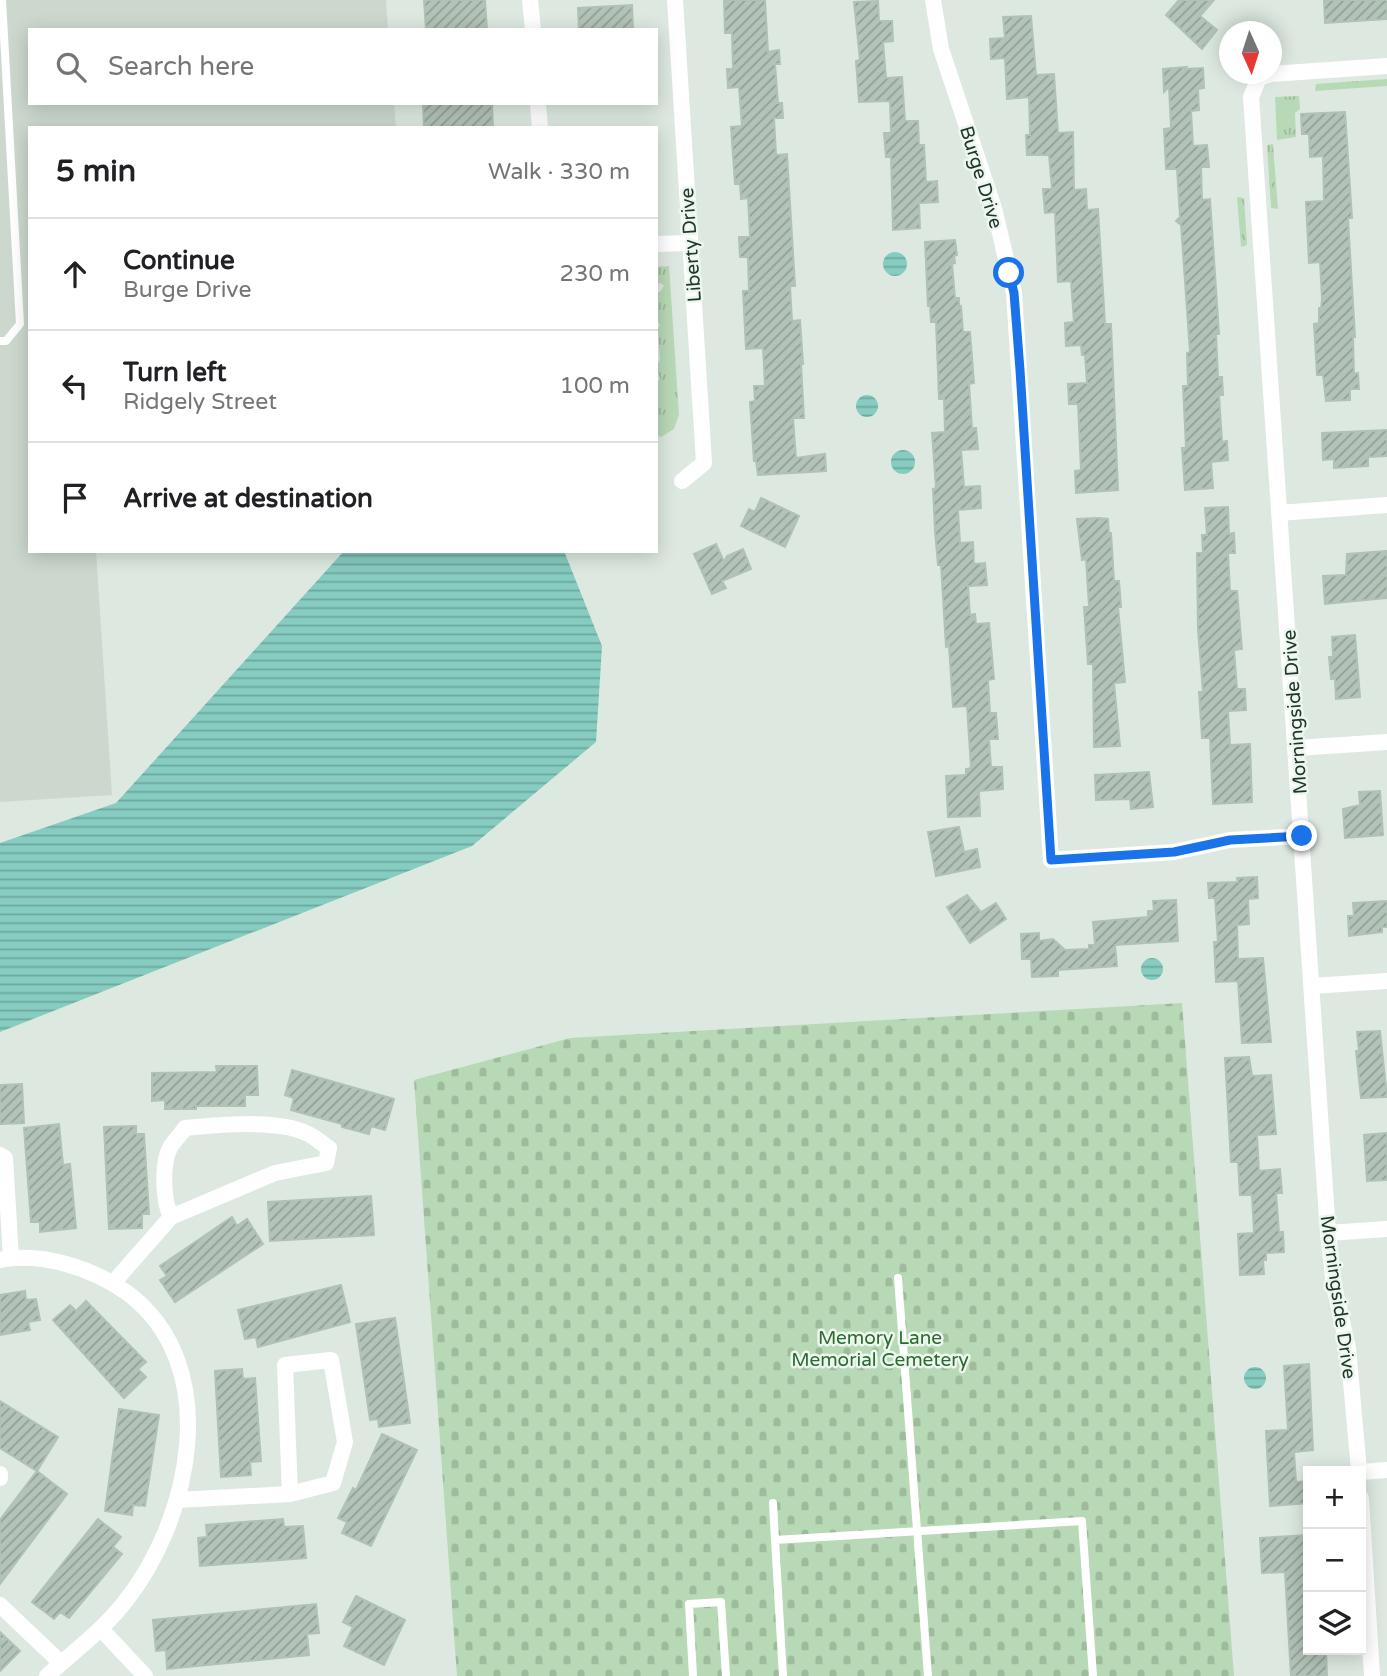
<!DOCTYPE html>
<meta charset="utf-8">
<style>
:root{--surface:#fff;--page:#f2f2f2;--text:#202124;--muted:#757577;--line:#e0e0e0}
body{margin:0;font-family:"Varela Round",sans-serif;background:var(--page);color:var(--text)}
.controls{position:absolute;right:21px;bottom:21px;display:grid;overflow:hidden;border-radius:0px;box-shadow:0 4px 18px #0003}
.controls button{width:63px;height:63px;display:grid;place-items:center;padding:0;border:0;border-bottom:2px solid var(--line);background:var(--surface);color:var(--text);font:35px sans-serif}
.compass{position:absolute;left:1219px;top:21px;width:63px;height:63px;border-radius:50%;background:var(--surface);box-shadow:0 4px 18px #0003;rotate:177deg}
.stop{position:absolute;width:21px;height:21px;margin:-16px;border:5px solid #1a73e8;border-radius:50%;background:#fff}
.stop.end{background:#1a73e8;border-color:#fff;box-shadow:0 2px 7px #0008}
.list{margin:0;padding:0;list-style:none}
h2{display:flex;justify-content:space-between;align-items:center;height:91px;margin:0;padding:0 28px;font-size:30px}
h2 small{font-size:23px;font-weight:400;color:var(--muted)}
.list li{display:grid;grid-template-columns:46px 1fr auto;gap:21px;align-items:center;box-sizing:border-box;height:112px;padding:0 28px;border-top:2px solid var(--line)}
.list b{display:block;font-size:26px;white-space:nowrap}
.list p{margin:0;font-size:23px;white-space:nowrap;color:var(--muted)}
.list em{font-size:23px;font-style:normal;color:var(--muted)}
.icon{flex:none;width:38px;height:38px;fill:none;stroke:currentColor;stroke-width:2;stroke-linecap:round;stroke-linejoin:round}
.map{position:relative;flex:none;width:1387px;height:1676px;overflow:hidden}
.search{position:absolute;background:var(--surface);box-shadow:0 4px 18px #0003;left:28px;top:28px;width:630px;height:77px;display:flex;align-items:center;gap:18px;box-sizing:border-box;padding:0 24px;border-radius:0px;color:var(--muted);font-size:26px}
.panel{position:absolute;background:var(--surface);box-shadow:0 4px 18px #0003;left:28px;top:126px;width:630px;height:427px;border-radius:0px}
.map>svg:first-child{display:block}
.built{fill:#ccd8ce}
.grass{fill:url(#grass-tufts)}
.cemetery{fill:url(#cemetery-stones)}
.water{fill:url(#water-rules)}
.building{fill:url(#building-hatch);stroke:#b0c2b5;stroke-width:2}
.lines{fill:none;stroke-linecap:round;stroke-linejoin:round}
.lane{stroke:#fff;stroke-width:8}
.street{stroke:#fff;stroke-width:16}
.route{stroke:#1a73e8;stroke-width:9}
.labels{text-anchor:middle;stroke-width:5;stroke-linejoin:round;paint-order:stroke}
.street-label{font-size:19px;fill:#203729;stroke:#edf6ef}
.park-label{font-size:19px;fill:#2c6c30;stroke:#edf6ef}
</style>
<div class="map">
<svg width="1387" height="1676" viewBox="0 0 1387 1676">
<defs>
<pattern id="grass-tufts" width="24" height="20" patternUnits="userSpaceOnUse" patternTransform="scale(1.75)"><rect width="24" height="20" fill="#b8d9b6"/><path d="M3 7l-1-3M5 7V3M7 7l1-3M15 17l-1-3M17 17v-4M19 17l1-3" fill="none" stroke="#9ebb9c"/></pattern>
<pattern id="cemetery-stones" width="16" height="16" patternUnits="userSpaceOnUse" patternTransform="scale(1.75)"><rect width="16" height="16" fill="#b8d9b6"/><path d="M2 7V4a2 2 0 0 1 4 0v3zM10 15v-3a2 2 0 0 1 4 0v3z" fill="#9ebb9c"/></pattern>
<pattern id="water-rules" width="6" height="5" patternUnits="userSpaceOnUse" patternTransform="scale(1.75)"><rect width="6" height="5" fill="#86ccc1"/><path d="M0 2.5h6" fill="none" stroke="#6da69d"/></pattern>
<pattern id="building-hatch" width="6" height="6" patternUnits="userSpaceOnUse" patternTransform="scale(1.75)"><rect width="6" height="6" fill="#b3c3b8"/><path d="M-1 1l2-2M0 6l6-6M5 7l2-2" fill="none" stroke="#919f96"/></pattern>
</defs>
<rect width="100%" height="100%" fill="#dde9e0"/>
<path class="built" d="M0 0H386L388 30H30V103H394L396 128H30V551H96L112 795 0 802Z"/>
<path class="grass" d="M1387 79V86L1315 91 1316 84Z
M1299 96 1300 109 1295 113 1296 137 1277 140 1275 97Z
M1273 144 1278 209 1271 208 1267 145Z
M1237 197 1244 198 1247 245 1241 247Z
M669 266 679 415 674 429 661 437 656 435V383L660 379 656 367 660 360 658 328 660 326 658 321 656 292H660L664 286 661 283 656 284V267Z"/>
<path class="cemetery" d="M1182 1003 1234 1676H457L414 1080 570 1038Z"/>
<path class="water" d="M883 264a12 12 0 1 1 24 0a12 12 0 1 1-24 0Z
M856 406a11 11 0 1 1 22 0a11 11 0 1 1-22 0Z
M891 462a12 12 0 1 1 24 0a12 12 0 1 1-24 0Z
M344 551H564L602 646 596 742 472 846 0 1032V843L116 803Z
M1141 969a11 11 0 1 1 22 0a11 11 0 1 1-22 0Z
M1244 1378a11 11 0 1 1 22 0a11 11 0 1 1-22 0Z"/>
<path class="building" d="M424 0H485L487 30H426Z
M724 0H765L768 52 779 50 780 64H775L778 103H782L783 118H774L776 155 787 154 795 286H790L792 321 800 320 803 364H801L804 418H793L796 458 825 454 826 471 758 475 756 461H754L750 402 755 401 754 386H765L763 348 746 349 743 291H749L748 257H740L739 237H750L748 198 741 199 740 184H735L731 127 742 126 739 87 728 88 727 69H733L732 33H725Z
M1179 0H1214L1200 16 1217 30 1202 49 1166 15Z
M1324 0H1387V19L1325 23Z
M878 1 879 21H892L893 41 883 42 886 78 902 77 905 121H918L919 145H924L926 182 937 181 938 202 919 203 920 228 893 230 891 157H886L884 133H891L890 101 859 102 856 61 860 60 854 2Z
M632 5 633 30H579L578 8Z
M1031 16 1036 75 1054 74 1058 133 1073 132 1074 190 1086 189 1087 210 1098 209 1105 324H1111L1118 490 1076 493 1075 471 1081 470 1078 404H1069L1068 384 1087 383 1085 355H1082L1081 345 1066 346 1065 323 1074 322 1071 281 1058 282 1055 212 1045 213 1043 189H1052L1049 155H1027L1026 135H1030L1029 97 1007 99 1005 58 991 59 990 39 1005 38 1003 17Z
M1186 67 1184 69 1203 68 1204 88 1198 89 1199 110 1191 111 1193 146 1207 145 1209 167H1201L1202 200 1210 199 1219 334H1216L1218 377H1222L1223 395H1219L1222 442 1227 441 1228 460 1211 462 1213 488 1185 490 1182 448H1186L1183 386H1188L1187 353 1190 352 1181 225 1176 221 1180 217 1177 169H1166L1164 129 1171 128 1169 87 1164 92 1163 69Z
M423 103H492L493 128H424Z
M1345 112 1352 218H1348L1355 337H1353L1354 374 1358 373 1359 389H1350V400L1326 401 1323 375H1317L1314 324 1319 323V308H1321L1322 299 1320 262 1309 263 1306 202 1324 201 1323 156 1310 157 1309 134H1302L1301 114Z
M955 240 957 255 954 256 955 263 952 264 955 298H959V307L961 306 963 332H970L974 383 969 384 972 428H976L978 449 961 450 964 487 980 486 981 508 958 510 960 543 973 542 974 564 985 563 987 585 968 586 970 615 975 614 976 624 989 623 994 679 988 680 990 713H996L998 739H989L991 767H1002L1003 789 979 791 980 816 948 817 946 776 966 775V769L971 768 967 706 953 707 949 646 946 647 941 565H938L935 531 933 489 936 488 932 433 945 432 944 399H939L936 322H931L930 306H928L925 242Z
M1387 430V456L1368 457V466L1334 468V459L1323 460 1322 433Z
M761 498 799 516 785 547 741 526 749 509 755 512Z
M1228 507 1229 534 1234 533 1235 553H1228L1230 591H1237L1242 649 1234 650 1237 689H1245L1246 710 1228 711 1230 745 1250 744 1252 802 1213 804 1210 738H1202L1199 692H1203L1198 630 1197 553H1203L1202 535H1207L1205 508Z
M1098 518 1108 519 1109 533H1111L1114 581H1119L1121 607H1118L1125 682 1114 683 1120 746 1094 747 1093 664H1088L1084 607H1089L1086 559 1082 560 1077 519Z
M716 544 724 562 727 556 743 549 751 569 722 581 726 588 712 594 694 554Z
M1387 551V598L1325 604 1323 576 1346 575 1347 554Z
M1355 635 1360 697 1336 699 1335 679H1331L1329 657H1333L1332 637Z
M1149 772 1153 807 1131 809 1130 799 1096 800 1095 775Z
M1380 791 1383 835 1345 838 1343 809 1360 805 1359 792Z
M959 827 964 852 977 849 980 867 936 876 928 832Z
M1257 877 1258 898 1248 899 1249 924 1237 925 1238 959 1263 958 1271 1042 1242 1043 1238 981 1216 982 1214 942H1218L1215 898H1209L1208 883 1238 882 1237 878Z
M967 895 981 912 996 903 1006 919 970 943 947 907Z
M1176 900 1178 941 1115 945 1117 966 1058 970V976L1032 977 1031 959H1022L1021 934 1039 933V941L1053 939 1065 950 1089 949V945H1095L1093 922 1148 917V911H1154L1153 901Z
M1387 901V927H1382V932L1349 936 1348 916H1354L1353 903Z
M1380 1031 1387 1097 1361 1098 1356 1051H1359L1357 1032Z
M1249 1057 1252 1076 1271 1075 1276 1134 1257 1135 1259 1171 1280 1169 1282 1193H1276L1279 1232H1283L1284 1252 1266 1253V1260H1263L1264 1274 1240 1275 1238 1234 1254 1233 1252 1195H1240L1238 1162H1231L1225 1058Z
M216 1066H257L258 1095H245V1106H196V1109H165V1100L152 1101V1073L217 1072Z
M292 1070 394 1099 385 1130 371 1126 369 1134 342 1127V1124L291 1110 294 1098 285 1095Z
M22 1084 24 1123 0 1124V1085Z
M59 1124 63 1165 70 1164 76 1228 40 1232V1222H31L24 1128Z
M136 1126V1134H144L149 1214H142V1228L109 1229 104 1127Z
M1387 1133V1180L1367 1181 1364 1135Z
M371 1196 374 1235 270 1241 268 1202Z
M232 1217 237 1226 247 1219 263 1244 175 1302 160 1280 167 1276 160 1266Z
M341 1285 350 1322 258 1347 256 1337 245 1339 238 1310Z
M25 1291 26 1300 36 1299 40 1320 28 1322 30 1330 0 1335V1295Z
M86 1301 146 1362 138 1369 146 1377 124 1398 53 1320 70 1305 76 1311Z
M395 1318 410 1423 379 1427 378 1419 370 1420 356 1324Z
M1309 1364 1313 1450 1294 1452 1296 1482 1308 1481V1503L1270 1506 1266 1431 1288 1430 1284 1366Z
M242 1369 243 1379 255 1378 261 1461 250 1462 251 1475 221 1477 215 1371Z
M0 1401 58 1437 37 1471 0 1448Z
M119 1409 159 1415 145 1506 133 1505 132 1515 105 1511Z
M382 1434 417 1450 371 1546 342 1533 347 1522 338 1518 353 1488 356 1490Z
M37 1471 67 1494 0 1584V1520Z
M98 1519 121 1537 113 1547 122 1554 69 1618 60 1612 54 1619 32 1602Z
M283 1519 284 1527 303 1526 306 1558 200 1566 198 1538 207 1537 206 1525Z
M1308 1535V1650H1326L1327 1676H1291L1285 1572 1262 1573 1260 1538Z
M356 1596 405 1620 384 1665 344 1646 353 1627 343 1622Z
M316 1604 319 1633 307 1634 309 1655 167 1669 166 1650 156 1651 153 1620Z
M0 1632 20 1651 0 1671Z"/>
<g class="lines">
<path class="lane" d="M0 341H6L20 324 2 0
M898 1278 928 1676
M773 1503 775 1540
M693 1676 689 1604 721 1602 726 1676
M783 1676 775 1540 1082 1521 1093 1676"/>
<path class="street" d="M530 0 533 30
M675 0 704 463 682 481
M933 0 941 49 994 208 1014 293 1051 860 1174 852 1230 840 1302 836
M538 103 540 128
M656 244 689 243
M1279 513 1387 505
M1297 748 1387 742
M1312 986 1387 981
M0 1155 5 1158 11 1258
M1328 1233 1387 1229
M0 1260C42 1252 92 1268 126 1292 225 1364 191 1520 124 1603 102 1631 73 1652 47 1676
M113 1283 171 1217 275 1173 326 1163 329 1148C321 1143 314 1136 306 1133 278 1119 216 1125 185 1128 181 1134 175 1140 171 1146 161 1162 163 1201 171 1217
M1359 1471 1348 1348 1334 1286 1328 1233 1251 97 1259 78 1271 74 1387 66
M1361 1472 1387 1470
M0 1474V1478
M1361 1498 1372 1676
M177 1500 290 1494 333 1483 345 1442 331 1360 285 1365 290 1494
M0 1605 61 1663
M101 1629 145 1676"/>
</g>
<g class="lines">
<path class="route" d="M1009 273 1014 293 1020 370 1051 860 1174 852 1230 840 1302 836"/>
</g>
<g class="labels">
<g class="street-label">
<text transform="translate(982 177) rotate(73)" y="7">Burge Drive</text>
<text transform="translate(690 245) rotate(-94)" y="7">Liberty Drive</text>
<text transform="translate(1294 712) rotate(-94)" y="7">Morningside Drive</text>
<text transform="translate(1339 1297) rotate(82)" y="7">Morningside Drive</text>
</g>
<g class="park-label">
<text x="880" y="1344">Memory Lane<tspan x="880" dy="22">Memorial Cemetery</tspan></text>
</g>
</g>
</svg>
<div class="controls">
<button>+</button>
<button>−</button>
<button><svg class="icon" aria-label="layers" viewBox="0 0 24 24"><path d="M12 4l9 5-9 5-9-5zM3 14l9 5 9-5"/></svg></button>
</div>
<svg class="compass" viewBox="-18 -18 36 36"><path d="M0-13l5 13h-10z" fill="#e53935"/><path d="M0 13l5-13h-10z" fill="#757577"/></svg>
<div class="stop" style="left:1009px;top:273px"></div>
<div class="stop end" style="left:1302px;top:836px"></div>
<div class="search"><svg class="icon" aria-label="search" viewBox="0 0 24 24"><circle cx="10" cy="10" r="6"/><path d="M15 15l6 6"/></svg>Search here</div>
<section class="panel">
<h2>5 min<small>Walk · 330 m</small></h2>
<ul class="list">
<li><svg class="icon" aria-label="ahead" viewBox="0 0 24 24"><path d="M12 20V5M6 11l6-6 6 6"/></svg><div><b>Continue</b><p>Burge Drive</p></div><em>230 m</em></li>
<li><svg class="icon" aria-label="left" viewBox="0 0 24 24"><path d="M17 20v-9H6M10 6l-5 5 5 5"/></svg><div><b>Turn left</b><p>Ridgely Street</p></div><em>100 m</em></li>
<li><svg class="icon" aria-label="arrive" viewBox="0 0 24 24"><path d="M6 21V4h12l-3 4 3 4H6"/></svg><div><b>Arrive at destination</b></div></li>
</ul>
</section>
</div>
